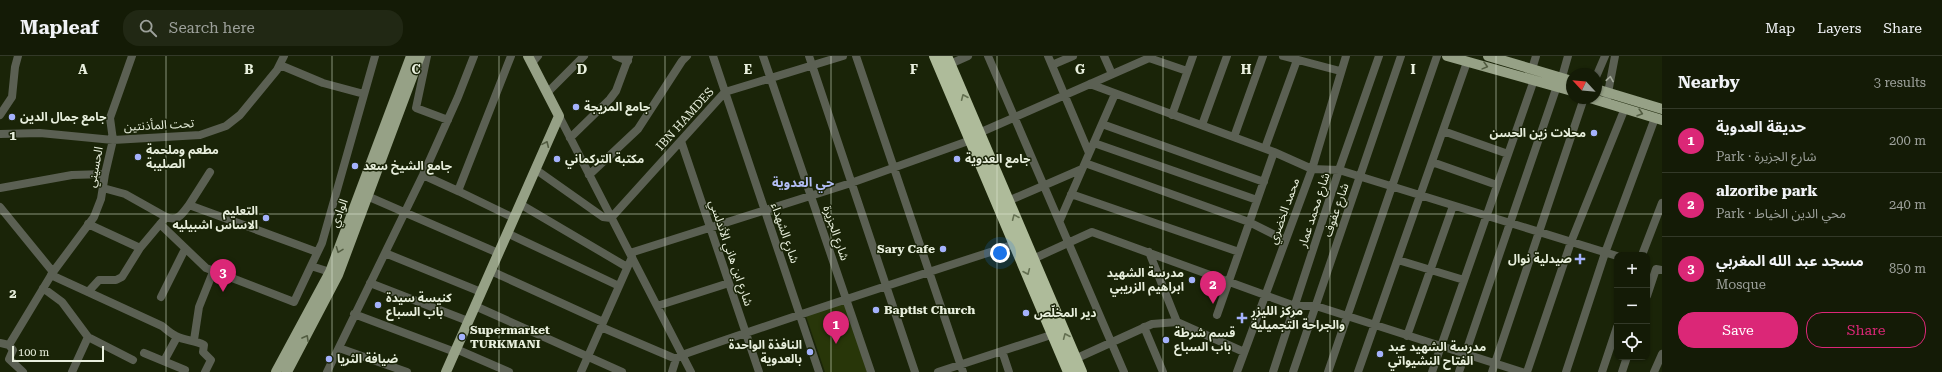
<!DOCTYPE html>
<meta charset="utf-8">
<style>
:root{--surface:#141b06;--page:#212814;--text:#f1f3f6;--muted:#9da19b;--line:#333928;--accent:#db2777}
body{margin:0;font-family:"Roboto Serif","Noto Sans Arabic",serif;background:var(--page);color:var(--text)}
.controls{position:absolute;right:12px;bottom:12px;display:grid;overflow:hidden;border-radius:8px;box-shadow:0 1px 3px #0004}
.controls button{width:36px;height:36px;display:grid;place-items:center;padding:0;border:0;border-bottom:1px solid var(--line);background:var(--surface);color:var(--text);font:20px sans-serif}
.compass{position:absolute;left:1566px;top:12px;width:36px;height:36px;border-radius:50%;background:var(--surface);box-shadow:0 1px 3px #0004;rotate:296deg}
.scale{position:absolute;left:12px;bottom:10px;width:92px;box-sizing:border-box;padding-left:4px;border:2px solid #e8efdd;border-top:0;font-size:11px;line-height:14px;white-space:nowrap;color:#e8efdd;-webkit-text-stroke:3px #1a2408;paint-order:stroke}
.you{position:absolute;left:1000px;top:197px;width:14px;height:14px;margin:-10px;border:3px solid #fff;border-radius:50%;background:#1a73e8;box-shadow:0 0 0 6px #1a73e833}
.badge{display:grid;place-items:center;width:26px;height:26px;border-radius:50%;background:var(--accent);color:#fff;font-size:13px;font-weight:700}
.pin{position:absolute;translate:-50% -33px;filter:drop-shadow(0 1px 2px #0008)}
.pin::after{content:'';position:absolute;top:21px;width:14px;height:12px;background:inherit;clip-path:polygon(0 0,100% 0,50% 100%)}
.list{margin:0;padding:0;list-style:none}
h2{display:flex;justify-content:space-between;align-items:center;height:52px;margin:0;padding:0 16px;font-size:17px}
h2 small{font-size:13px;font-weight:400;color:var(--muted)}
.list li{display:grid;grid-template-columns:26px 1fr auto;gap:12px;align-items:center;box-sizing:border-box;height:64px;padding:0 16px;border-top:1px solid var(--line)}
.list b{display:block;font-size:15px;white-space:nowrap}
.list p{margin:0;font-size:13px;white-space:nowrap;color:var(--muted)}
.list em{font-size:13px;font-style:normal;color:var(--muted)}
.actions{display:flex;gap:8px;padding:12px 16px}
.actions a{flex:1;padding:9px 0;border:1px solid var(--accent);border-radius:16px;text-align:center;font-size:14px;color:var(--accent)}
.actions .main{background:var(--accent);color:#fff}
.icon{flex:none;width:22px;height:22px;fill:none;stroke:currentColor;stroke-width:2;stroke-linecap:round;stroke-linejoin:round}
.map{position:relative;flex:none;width:1662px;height:316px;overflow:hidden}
header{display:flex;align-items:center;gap:24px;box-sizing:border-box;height:56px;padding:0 20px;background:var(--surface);border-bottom:1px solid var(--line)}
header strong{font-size:19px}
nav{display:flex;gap:22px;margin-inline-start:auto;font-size:14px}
.search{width:280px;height:36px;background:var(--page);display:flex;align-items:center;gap:10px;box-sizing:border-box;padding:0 14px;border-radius:16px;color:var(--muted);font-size:15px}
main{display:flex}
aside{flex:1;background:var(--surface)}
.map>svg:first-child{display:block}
.green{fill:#283609}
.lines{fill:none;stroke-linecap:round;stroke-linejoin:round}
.minor{stroke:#5b6053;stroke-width:8}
.major{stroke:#96a186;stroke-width:10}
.highway{stroke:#aebb9a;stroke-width:12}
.oneway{stroke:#525c41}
.oneway2{stroke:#a2a898}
.oneway3{stroke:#647051}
.grid{fill:none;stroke:#e8efdd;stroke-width:1;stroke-opacity:0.55}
.poi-dot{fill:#a4b2fc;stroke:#1a2408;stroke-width:1.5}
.labels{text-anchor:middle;stroke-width:3;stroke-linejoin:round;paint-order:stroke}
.poi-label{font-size:12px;font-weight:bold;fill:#e8efdd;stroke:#1a2408;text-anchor:start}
.street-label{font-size:12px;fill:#e8efdd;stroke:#1a2408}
.neighbourhood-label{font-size:13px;font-weight:bold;fill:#b3bef6;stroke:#1a2408}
.grid-label{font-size:13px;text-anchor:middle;font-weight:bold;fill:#e8efdd;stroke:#1a2408;stroke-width:3;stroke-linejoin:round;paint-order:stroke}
</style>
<header>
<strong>Mapleaf</strong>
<div class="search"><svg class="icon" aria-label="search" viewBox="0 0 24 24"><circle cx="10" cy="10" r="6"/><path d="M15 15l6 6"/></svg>Search here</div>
<nav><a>Map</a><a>Layers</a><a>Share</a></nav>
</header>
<main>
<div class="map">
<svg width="1662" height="316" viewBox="0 0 1662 316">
<rect width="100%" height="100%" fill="#1a2408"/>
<path class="green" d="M844 245 867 316H825L806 260Z"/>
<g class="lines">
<path class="minor" d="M427 0 416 52 448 64
M616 0 628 5
M713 0 819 316
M763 0 871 316
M809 0 915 316
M856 0 963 316
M988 0 1124 316
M1048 0 1089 97
M1104 0 1112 18
M1283 0 1340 15
M532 7 538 0
M950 8 968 0
M280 9 323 27 364 38
M1052 9 1073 0
M1532 13 1536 0
M1562 21 1568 0
M1596 21 1605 0
M1090 28 1274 96 1312 113 1339 114 1617 200
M547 37 584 0
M1607 42 1615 0
M0 59 12 41 15 11 18 0
M1172 59 1193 0
M559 60 691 316
M1102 68 1264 126
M1202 69 1227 0
M1443 75 1508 98
M979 77 1149 2 1187 15
M0 78 40 77 113 84 200 79 226 70 240 59 277 14 284 0
M1234 81 1263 0
M570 82 610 43 616 35 629 0
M681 85 759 316
M1094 87 1257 144
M1265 92 1297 4
M1432 106 1497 129
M1085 107 1249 166 1285 184
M535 113 603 161 611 162 725 36 843 0
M423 119 458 135 511 0
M589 119 638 73 682 5 687 0
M0 132 72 119 105 118
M458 135 514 162
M1071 138 1239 196
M367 140 498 197
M1008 145 1082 113
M520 148 627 211
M189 149 210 116
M0 151 53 216
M166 161C178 166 182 158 189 149L317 196
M1060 164 1115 38
M88 168 140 192 166 161 125 138 103 132
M160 168 206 212 294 246 311 210
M507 177 619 230
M1149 196 1177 266
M385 197 481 236
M630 197 851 127 971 84
M1642 199 1662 147
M1033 203 1092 176 1295 250H1316L1522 316
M1398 204 1464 224
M491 215 603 266
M330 216 311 210 322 187 375 0
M51 219 162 270C166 273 171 278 176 280 185 285 195 284 204 289L203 296 211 304 205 316
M370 227 468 265
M43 232 62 246 88 281 72 316
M88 236 99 224H116L122 221 140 192
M1647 240 1656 213 1662 214
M161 241 185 193
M475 250 622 316
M657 250 729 227
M354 258 455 296
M1217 259 1274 96
M601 271 676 303
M1144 271 1163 316
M1407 280 1453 150
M88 281 133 304
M194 284 199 251 213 216
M0 287 9 289
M339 292 407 316
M456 293 509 316
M1002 295 1009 316
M144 297 185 314
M1075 303 1152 268 1177 266 1244 296
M164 305 177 281
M23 316 9 303 13 294 9 289 53 216 94 161 101 143 105 118 113 84 110 62 132 0
M327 316 423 119 458 41 474 0
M581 316 632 201
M672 316 676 303 682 299C793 260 904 224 1015 188
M938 316 1054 278
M1237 316 1312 113 1346 0
M1273 316 1339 114 1379 0
M1293 316 1401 0
M1328 316 1437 0
M1358 316 1467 6
M1432 316 1534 24
M1459 316 1557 30
M1492 316 1584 42
M1527 316 1571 186 1625 52
M1566 316 1605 197 1655 62
M1602 316 1617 271
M1622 316 1627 301
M1654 316 1662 298"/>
<path class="major" d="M1447 0 1572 35
M1488 0 1572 25
M1596 33 1662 53
M1590 42 1662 64
M276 316 330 216 411 0
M287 316 338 219 420 0
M446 316 559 60 528 0"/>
<path class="highway" d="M935 0 1069 316
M946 0 1081 316"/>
</g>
<defs><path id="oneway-chevron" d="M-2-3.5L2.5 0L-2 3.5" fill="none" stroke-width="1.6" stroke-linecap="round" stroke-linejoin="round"/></defs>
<g class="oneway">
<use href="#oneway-chevron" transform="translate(1485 10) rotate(15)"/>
<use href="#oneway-chevron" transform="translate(1640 57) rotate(17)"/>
<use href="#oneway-chevron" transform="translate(546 88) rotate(-66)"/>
<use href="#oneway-chevron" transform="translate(339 194) rotate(111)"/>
<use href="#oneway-chevron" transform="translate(306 282) rotate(-61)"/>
</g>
<use class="oneway2" href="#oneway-chevron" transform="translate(1610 23) rotate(-81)"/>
<g class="oneway3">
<use href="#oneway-chevron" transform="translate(964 41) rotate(-113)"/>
<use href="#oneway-chevron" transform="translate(1015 161) rotate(-113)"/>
<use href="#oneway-chevron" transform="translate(1027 216) rotate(67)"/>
<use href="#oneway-chevron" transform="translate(1066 280) rotate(-113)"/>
</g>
<path class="grid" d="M166 0V316M332 0V316M499 0V316M665 0V316M831 0V316M997 0V316M1163 0V316M1330 0V316M1496 0V316M0 158H1662"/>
<g class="poi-dot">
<circle cx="576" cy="51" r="4"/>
<circle cx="12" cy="61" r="4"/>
<circle cx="1594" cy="77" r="4"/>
<circle cx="138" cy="101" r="4"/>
<circle cx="557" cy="103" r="4"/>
<circle cx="957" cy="103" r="4"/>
<circle cx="355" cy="110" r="4"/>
<circle cx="266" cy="162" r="4"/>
<circle cx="943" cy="193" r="4"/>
<path d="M1578 197h4v4h4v4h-4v4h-4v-4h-4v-4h4z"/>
<circle cx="1192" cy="224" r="4"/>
<circle cx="378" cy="249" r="4"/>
<circle cx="876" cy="254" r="4"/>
<circle cx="1026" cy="257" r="4"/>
<path d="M1240 256h4v4h4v4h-4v4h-4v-4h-4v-4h4z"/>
<circle cx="462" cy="281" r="4"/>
<circle cx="1166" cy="284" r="4"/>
<circle cx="810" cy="296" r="4"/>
<circle cx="1380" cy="298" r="4"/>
<circle cx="329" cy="303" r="4"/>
</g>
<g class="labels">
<g class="poi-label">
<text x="584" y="55">جامع المريجة</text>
<text x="20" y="65">جامع جمال الدين</text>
<text x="1586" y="81" text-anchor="end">محلات زين الحسن</text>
<text x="146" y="98">مطعم وملحمة<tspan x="146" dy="14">الصليبة</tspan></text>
<text x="565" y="107">مكتبة التركماني</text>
<text x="965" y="107">جامع العدوية</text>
<text x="363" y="114">جامع الشيخ سعد</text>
<text x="258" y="159" text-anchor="end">التعلیم<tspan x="258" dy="14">الاساس اشبیلیه</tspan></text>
<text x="935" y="197" text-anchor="end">Sary Cafe</text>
<text x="1572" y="207" text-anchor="end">صيدلية نوال</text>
<text x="1184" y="221" text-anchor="end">مدرسة الشهيد<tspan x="1184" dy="14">ابراهيم الزريبي</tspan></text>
<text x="386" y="246">كنيسة سيدة<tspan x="386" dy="14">باب السباع</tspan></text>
<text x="884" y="258">Baptist Church</text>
<text x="1251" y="259">مركز الليزر<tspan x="1251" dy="14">والجراحة التجميلية</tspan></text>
<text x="1034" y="261">دير المخلّص</text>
<text x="470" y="278">Supermarket<tspan x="470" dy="14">TURKMANI</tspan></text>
<text x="1174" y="281">قسم شرطة<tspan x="1174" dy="14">باب السباع</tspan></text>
<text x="802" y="293" text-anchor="end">النافذة الواحدة<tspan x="802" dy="14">بالعدوية</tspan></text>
<text x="1388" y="295">مدرسة الشهيد عبد<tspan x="1388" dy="14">الفتاح النشيواتي</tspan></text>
<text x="337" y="307">ضيافة الثريا</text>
</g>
<g class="street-label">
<text transform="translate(685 63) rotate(-48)" y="4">IBN HAMDES</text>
<text transform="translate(159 69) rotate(-3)" y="4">تحت المأذنتين</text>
<text transform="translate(95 111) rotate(-79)" y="4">الحسيني</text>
<text transform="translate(1314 154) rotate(-72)" y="4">شارع محمد عمار</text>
<text transform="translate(1336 154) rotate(-71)" y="4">شارع عفوف</text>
<text transform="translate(1284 155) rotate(-70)" y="4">محمد الخضري</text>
<text transform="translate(339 157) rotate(-69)" y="4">الوادي</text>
<text transform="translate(785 177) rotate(71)" y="4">شارع الشهداء</text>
<text transform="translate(836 177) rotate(71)" y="4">شارع الجزيرة</text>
<text transform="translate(731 197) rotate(71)" y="4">شارع ابن هاني الأندلسي</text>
</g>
<g class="neighbourhood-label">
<text x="803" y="131">حي العدوية</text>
</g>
</g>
<g class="grid-label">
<text x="83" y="18">A</text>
<text x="249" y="18">B</text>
<text x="416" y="18">C</text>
<text x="582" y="18">D</text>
<text x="748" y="18">E</text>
<text x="914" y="18">F</text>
<text x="1080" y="18">G</text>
<text x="1246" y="18">H</text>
<text x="1413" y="18">I</text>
<text x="13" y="84">1</text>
<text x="13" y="242">2</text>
</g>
</svg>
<div class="controls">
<button>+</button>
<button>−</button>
<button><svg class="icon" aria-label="locate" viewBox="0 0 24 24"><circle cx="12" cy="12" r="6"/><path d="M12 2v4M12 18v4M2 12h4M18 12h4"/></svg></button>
</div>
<svg class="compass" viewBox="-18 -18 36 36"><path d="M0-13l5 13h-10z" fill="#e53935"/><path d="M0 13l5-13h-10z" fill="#9da19b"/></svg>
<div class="scale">100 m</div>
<div class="you"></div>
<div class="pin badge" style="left:836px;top:288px">1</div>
<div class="pin badge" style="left:1213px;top:248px">2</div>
<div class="pin badge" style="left:223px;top:236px">3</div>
</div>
<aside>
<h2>Nearby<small>3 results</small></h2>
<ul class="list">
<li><span class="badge">1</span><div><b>حديقة العدوية</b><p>Park · شارع الجزيرة</p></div><em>200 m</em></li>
<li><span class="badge">2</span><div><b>alzoribe park</b><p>Park · محي الدين الخياط</p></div><em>240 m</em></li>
<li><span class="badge">3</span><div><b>مسجد عبد الله المغربي</b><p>Mosque</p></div><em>850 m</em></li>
</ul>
<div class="actions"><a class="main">Save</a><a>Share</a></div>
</aside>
</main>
